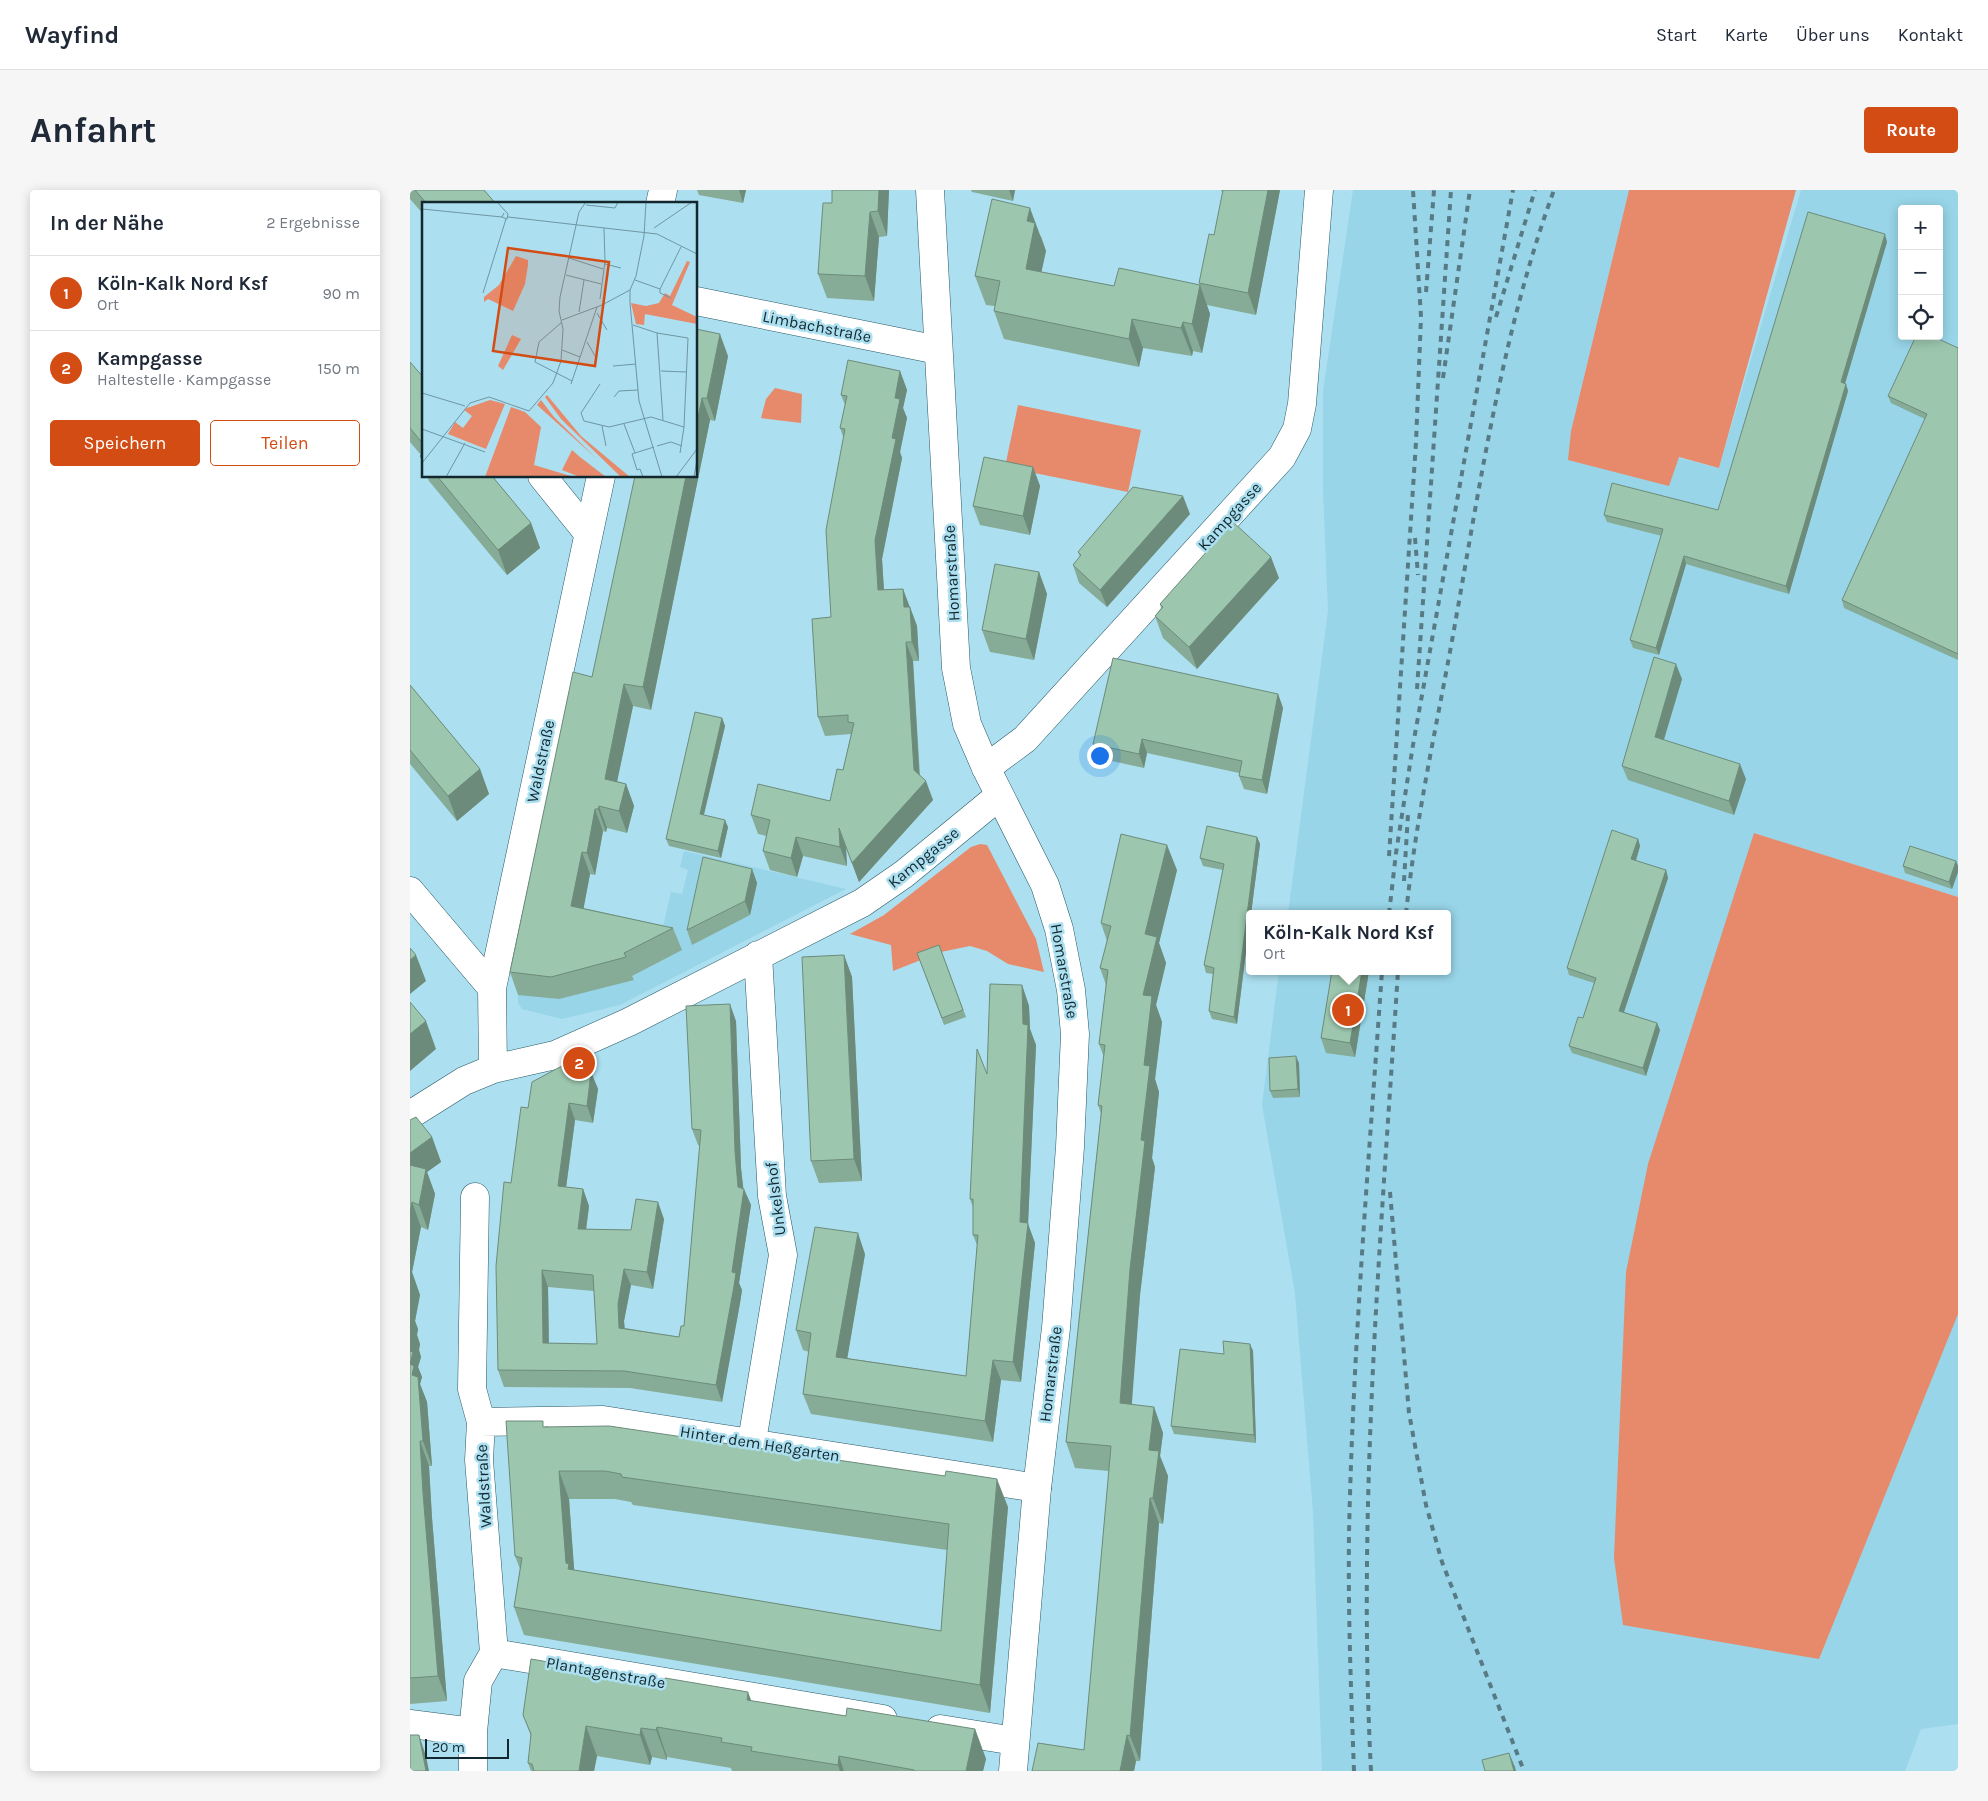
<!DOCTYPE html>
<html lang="de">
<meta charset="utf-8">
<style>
:root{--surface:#fff;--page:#f6f6f7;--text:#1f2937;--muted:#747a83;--line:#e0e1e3;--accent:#d34c14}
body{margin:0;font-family:Karla,sans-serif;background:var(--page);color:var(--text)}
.controls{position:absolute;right:15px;top:15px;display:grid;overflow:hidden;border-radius:5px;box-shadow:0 2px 12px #0003}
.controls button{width:45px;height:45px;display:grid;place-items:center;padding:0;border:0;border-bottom:1px solid var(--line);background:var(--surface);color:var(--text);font:25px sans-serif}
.scale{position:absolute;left:15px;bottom:12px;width:84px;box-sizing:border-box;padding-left:5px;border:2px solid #13282e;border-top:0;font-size:14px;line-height:18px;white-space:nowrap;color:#13282e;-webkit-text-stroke:4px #acdff0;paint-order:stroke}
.you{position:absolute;left:689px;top:565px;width:18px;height:18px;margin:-12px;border:4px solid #fff;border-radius:50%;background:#1a73e8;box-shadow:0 0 0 8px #1a73e833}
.badge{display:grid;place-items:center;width:32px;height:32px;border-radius:50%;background:var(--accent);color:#fff;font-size:16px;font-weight:700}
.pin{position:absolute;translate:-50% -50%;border:2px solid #fff;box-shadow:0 1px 5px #0006}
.popup{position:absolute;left:836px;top:720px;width:205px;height:65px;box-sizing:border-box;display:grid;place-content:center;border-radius:5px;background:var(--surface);filter:drop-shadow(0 1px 4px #0005);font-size:16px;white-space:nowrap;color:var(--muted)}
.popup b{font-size:19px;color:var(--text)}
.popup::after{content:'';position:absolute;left:50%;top:100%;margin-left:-10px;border:10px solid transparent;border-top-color:var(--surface)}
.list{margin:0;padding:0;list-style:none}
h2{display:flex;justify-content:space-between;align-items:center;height:65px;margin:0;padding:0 20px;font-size:21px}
h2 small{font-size:16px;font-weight:400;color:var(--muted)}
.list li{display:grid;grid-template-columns:32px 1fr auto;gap:15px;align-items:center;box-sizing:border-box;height:75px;padding:0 20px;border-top:1px solid var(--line)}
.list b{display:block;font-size:19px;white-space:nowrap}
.list p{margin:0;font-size:16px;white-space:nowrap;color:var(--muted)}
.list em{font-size:16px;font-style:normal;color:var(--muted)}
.actions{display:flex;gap:10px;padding:15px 20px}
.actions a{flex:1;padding:11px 0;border:1px solid var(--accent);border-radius:5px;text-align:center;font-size:18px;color:var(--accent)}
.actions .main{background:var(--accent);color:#fff}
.icon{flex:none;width:28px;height:28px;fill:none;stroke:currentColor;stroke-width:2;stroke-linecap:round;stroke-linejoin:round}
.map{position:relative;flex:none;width:1548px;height:1581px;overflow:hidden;border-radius:5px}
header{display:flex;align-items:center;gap:30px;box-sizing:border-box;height:70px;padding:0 25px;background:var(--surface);border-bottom:1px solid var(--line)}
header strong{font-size:24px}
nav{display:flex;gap:28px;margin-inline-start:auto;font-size:18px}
.intro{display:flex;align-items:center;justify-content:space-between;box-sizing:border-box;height:120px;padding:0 30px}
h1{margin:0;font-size:35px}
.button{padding:12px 22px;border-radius:5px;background:var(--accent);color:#fff;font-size:18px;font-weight:700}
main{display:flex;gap:30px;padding:0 30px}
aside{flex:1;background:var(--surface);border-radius:5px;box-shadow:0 2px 12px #0003}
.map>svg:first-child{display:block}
.built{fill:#98d5e8;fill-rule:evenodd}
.green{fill:#e78a6b}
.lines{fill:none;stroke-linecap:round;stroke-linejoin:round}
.street-casing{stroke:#275866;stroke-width:29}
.secondary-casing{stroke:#275866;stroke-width:29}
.street{stroke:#fff;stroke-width:28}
.secondary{stroke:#fff;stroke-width:28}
.rail{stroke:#587a85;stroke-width:4;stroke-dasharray:6 6;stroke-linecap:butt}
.wall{fill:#86ab96;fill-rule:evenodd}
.shaded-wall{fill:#6d8b7a}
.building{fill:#9cc7ae;stroke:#6d8b7a;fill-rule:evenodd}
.labels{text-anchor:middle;stroke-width:5;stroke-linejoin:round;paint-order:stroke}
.street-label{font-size:16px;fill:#13282e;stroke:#acdff0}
.inset-road{fill:none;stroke:#6f96a2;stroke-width:1}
.view{fill:#d34c14;fill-opacity:0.15;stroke:#d34c14;stroke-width:2.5}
.inset-edge{fill:none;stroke:#13282e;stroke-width:2.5}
</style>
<header>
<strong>Wayfind</strong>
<nav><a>Start</a><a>Karte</a><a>Über uns</a><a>Kontakt</a></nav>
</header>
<div class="intro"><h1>Anfahrt</h1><a class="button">Route</a></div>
<main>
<aside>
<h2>In der Nähe<small>2 Ergebnisse</small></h2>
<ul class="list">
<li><span class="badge">1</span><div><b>Köln-Kalk Nord Ksf</b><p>Ort</p></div><em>90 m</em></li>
<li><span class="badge">2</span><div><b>Kampgasse</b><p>Haltestelle · Kampgasse</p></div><em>150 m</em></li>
</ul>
<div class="actions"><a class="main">Speichern</a><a>Teilen</a></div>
</aside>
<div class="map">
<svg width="1548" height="1581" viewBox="0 0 1548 1581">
<rect width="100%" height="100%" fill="#acdff0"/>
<path class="built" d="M943 0H1219L1161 241 1309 278 1391 0H1548V707L1344 643 1548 1118V1534L1511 1539 1495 1581H912L903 1322 885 1103 852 915 869 781H1037V724H878L918 421 913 300V201ZM1492 19H1529V146H1492Z
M274 661 436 699 210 815 152 829 112 819 108 813V805L253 737 261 702 272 704 278 680 270 677Z"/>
<path class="green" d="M1219 0H1386L1309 278 1269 267 1259 296 1158 270 1161 241Z
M365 198 392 204 391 233 351 228 356 209Z
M608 215 731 240 718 302 595 277Z
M1344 643 1548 707V1124L1409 1469 1213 1435 1204 1368 1216 1082 1238 974Z
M570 654 577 655 626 749 634 782 598 774 577 761 560 756 531 762 483 781 481 755 440 744 474 725 561 657Z"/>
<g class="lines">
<g class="street-casing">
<path id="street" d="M250 14 253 0
M286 111 528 160
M132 286 178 343
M576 578 615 549 872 267 887 239 892 214 909 0
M0 701 82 798
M83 879 82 798 191 286
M0 925 54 891 83 879 145 865 219 832 452 713 494 684 589 606
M71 1232 193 1230 627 1298
M342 1251 373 1065 362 1006 348 765
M84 1463 473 1529
M0 1534 63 1542
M530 1539 605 1551
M63 1581V1542L68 1491 84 1463 69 1270 71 1232 62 1199 65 1007"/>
</g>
<g class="secondary-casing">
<path id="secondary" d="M520 0 546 478 557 534 576 578 635 695 649 739 661 800 665 844 660 957 646 1138 627 1298 603 1581"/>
</g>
<use href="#street" class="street"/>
<use href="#secondary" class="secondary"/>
<path class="rail" d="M1016 102 1024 0
M1086 127 1125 0
M1033 188 1060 0
M1005 348 1008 385
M1007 499 1041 0
M979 666 1006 252 1011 127 1003 0
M994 691 998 624
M979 724 986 663 1003 555 1103 0
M996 724C1006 626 1028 530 1045 434 1071 288 1093 140 1144 0
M980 1002 999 1223 1016 1315 1032 1372 1114 1581
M944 1581C941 1502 938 1423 939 1344 943 1156 959 968 972 781
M961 1581C947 1314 971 1047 988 781"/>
</g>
<path class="wall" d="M0 0H74L86 14H14V25L0 9Z
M287 0H336L333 13 289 5Z
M422 0H479L477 46 469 47 464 111 417 108 408 84 422 13Z
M561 0H605L603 11 562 2Z
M811 0H870L846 125 797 115 800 124 792 163 783 161 782 166 733 158 729 177 594 149 584 121 585 116 576 115 565 86 631 46 636 61 631 82 704 96 790 95 789 93 804 45 813 4Z
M1477 52 1435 194 1438 201 1379 404 1276 374 1249 465 1223 458 1220 450 1252 346 1197 332 1194 325 1308 320Z
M286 139 318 166 305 231 300 230 241 520 223 516 207 591 216 594 224 616 217 643 197 638 196 642 193 641 185 685 180 684 173 718 263 738 272 760 222 786 224 790 149 809 108 805 100 782 182 487Z
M1548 157V470L1434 418 1432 410 1515 229 1481 213 1478 206Z
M0 172 14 188V277L10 266 11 265 0 252Z
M490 181 497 200 493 218 497 228 490 262 492 268 472 369 474 400 493 399 507 436 509 471H503L510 585 523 610 449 692 436 657 437 676 393 666 387 687 360 680 353 661 357 646 348 644 341 625 420 611 433 580 441 544 415 546 408 527 421 427 434 249 430 238 435 215 431 205Z
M623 277 630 296 620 345 570 335 563 316Z
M17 286H82L121 333 130 358 97 385 19 291Z
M780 324 697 417 669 393 663 375 670 367 668 362Z
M629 382 637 404 624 470 580 462 572 440Z
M869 388 787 479 753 448 745 426 751 418 750 414Z
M1272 489 1254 550 1336 589 1324 625 1218 590 1212 576Z
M0 495 70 579 79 604 47 631 0 574Z
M868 504 873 518 857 604 834 599 829 586V583L737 563 734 578 688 568 683 554Z
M312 528 315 536 294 625 318 637 311 668 259 656 256 649Z
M847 647 850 654 841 724H839V737L827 834 802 829 799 821 803 784 796 783 794 775 813 680 793 676 790 668Z
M1228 649 1230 656 1226 671 1256 680 1258 688 1214 822 1247 833 1250 840 1236 886 1162 863 1159 856 1173 828 1184 793 1159 785 1157 778Z
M1546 671 1548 676V682L1542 699 1495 683 1493 676Z
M342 679 347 693 340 725 282 755 277 740Z
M767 680 749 753 756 773 746 815 752 832 745 889 749 902 742 968 745 977 730 1105 721 1215 744 1217 753 1243 750 1266 758 1286 753 1334 749 1333 730 1571H726L724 1581H622L674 1560 699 1281 665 1278 656 1252 691 924 688 915 694 867 689 854 696 795 690 778 697 751 691 733Z
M529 755 556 827 534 835 507 763Z
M434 765 442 787 452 991 409 993 401 971Z
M922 781H959L945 867 916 863 911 848Z
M612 795 619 816 620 839 626 855 618 1034 625 1053 611 1192 591 1190 583 1252 401 1224 393 1204 399 1162 393 1160 386 1140 455 1064 437 1168 556 1186 567 1055 563 1045V1017L560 1009 577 884Z
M326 831 331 978 333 998 341 1015 329 1093 332 1100 330 1113 312 1212 220 1198 94 1197 88 1180 101 993 118 918 165 869 169 880 181 882 188 899 183 933 165 930 156 997 173 999 179 1016 176 1039 221 1040 254 1029 243 1099 221 1095 214 1131 215 1138 269 1147 274 1136 290 956 288 955 282 939ZM138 1097 184 1101 187 1154 139 1153Z
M889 873 890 907 863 908 860 901Z
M0 930 22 947 31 972 17 982 25 1004 18 1040 11 1037 2 1082 10 1105 5 1131 8 1139 7 1145 10 1154 9 1160 11 1167 8 1177 12 1187 10 1194 17 1212 22 1276H19L22 1328 37 1511 0 1514Z
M840 1154 843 1161 846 1253 764 1244 761 1236 814 1164Z
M135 1236 598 1317 580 1523 114 1445 104 1417 110 1379 105 1366ZM159 1309H205L221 1312 223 1315 537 1360 531 1441 164 1380Z
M342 1511 436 1526 565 1539 576 1569 573 1581H322L321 1578 257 1567V1570L242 1567 240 1575 187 1566 184 1581H121L118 1573 121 1546 113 1525Z"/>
<path class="shaded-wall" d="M329 0H336L333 13Z
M469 0H479L477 46 468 21Z
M599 0H605L603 11Z
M858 0H870L846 125 838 103Z
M620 18 636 61 626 107 616 79 617 31Z
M460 22 469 47 464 111 455 86Z
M1475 44 1477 52 1433 200 1431 192Z
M790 95 800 124 792 163 782 134Z
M722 129 733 158 729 177 719 149Z
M773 132 783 161 782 166 771 138Z
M310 144 318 166 305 231 297 208Z
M490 181 497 200 493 218 497 228 490 262 492 268 472 369 475 419 468 400 465 350 482 248 485 208Z
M1436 194 1438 201 1379 404 1376 396Z
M292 208 300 230 241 520 233 497 276 286H286V237Z
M623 277 630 296 620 345 613 326Z
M773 306 780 324 697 417 690 400Z
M121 333 130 358 97 385 88 360Z
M1274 366 1276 374 1249 465 1246 458Z
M861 367 869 388 787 479 779 457Z
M629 382 637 404 624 470 616 449Z
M493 399 500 418 494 417Z
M500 417 507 436 509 471 502 452Z
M496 452 503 471 510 597 516 591 523 610 449 692 442 673 504 580Z
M1266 474 1272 489 1250 562 1245 547Z
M214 494 223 516 203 611 195 589Z
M868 504 873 518 857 604 852 590Z
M312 528 315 536 292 632 290 624Z
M732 549 737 563 734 578 729 564Z
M1330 574 1336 589 1324 625 1319 611Z
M70 579 79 604 47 631 38 606Z
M216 594 224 616 217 643 209 621Z
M189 616 197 638 196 642 188 619Z
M185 619 193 641 185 685 177 663Z
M315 630 318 637 311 668 308 661Z
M429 638 436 657 437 676 430 657Z
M386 647 393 666 387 687 381 668Z
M847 647 850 654 841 724H839V737L827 834 824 827Z
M1228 649 1230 656 1224 676 1221 669Z
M757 655 767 680 749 753 756 773 746 815 752 832 745 889 749 902 742 968 745 977 730 1105 720 1239 710 1213 720 1079 731 950 734 875 733 805 735 744Z
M172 662 180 684 170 738 161 716Z
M1546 671 1548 676V682L1542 699 1539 692Z
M342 679 347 693 340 725 335 711Z
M1256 680 1258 688 1212 828 1209 821Z
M6 765 16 791 0 804V770Z
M434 765 442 787 452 991 444 969Z
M952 781H959L945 867 940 853Z
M612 795 619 816 620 839 626 855 618 1034 625 1053 611 1192 603 1172 610 1032 613 834Z
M320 814 326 831 331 978 334 1004V999L341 1015 329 1093 332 1100 330 1113 312 1212 306 1195 328 997 325 961Z
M16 831 26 859 0 881V844Z
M1247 833 1250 840 1236 886 1233 878Z
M886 866 889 873 890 907 888 899Z
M165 869 171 886 164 880Z
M181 882 188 899 183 933 177 916Z
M159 913 165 930 154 1013 148 996Z
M22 947 31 972 17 982 25 1004 18 1040 9 1015 0 995V963Z
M173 999 179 1016 174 1056 168 1039Z
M2 1012 11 1037 2 1082 10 1105 5 1131 8 1139 7 1145 10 1154 9 1160 11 1167 8 1177 12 1187 10 1194 17 1212 22 1276 13 1251 0 1174V1022Z
M248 1012 254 1029 243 1099 237 1082Z
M448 1043 455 1064 434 1188 426 1167Z
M214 1079 221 1095 214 1131 215 1154 209 1138 208 1114Z
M132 1080 138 1097 139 1170 133 1153Z
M840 1154 843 1161 846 1253 844 1245Z
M583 1170 591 1190 583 1252 575 1231Z
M744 1217 753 1243 750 1266 758 1286 753 1334 743 1308 739 1260Z
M10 1251 19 1276 22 1328 37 1511 28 1486 13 1303Z
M149 1281 159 1309 165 1391 169 1402 156 1373Z
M587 1289 598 1317 580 1523 570 1495Z
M740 1308 749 1333 730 1571 720 1546Z
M338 1502 349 1531 337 1510Z
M176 1536 187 1566 184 1581H169Z
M247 1537 257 1567V1570L246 1540Z
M231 1538 242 1567 240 1575 230 1545Z
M565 1539 576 1569 573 1581H556Z
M9 1545 16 1566 19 1581H16Z
M717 1545 726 1571 724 1581H710Z
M1099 1563 1105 1577 1106 1581H1104Z
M429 1566 434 1581H430L428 1575Z"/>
<path class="building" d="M5 0H74L86 14H17Z
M422 0H469L468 21 460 22 455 86 408 84 413 13H422Z
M813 0H858L838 103 789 93 799 44 804 45Z
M582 9 620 18 617 31 625 33 616 79 704 96 709 78 790 95 782 134 773 132 771 138 722 129 719 149 584 121 590 91 565 86Z
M1398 22 1475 44 1431 192 1436 194 1376 396 1274 366 1246 458 1220 450 1253 339 1194 325 1202 293 1308 320Z
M286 139 310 144 297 208H292L286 237Z
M1506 146H1522L1548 158V157V464L1432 410 1517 224 1478 206Z
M438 170 490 181 485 208 490 209 482 248 486 249 465 350 468 400 493 399 494 417H500L502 452H496L504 580 516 591 442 673 429 638 430 657 386 647 381 668 353 661 360 630 341 625 348 594 420 611 427 579 433 580 444 533 438 532V525L408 527 402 429 421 427 416 340 435 239 430 238 437 206 431 205Z
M0 172 14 188V255L0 238Z
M14 262V271L10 266Z
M574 267 623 277 613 326 563 316Z
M27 286H82L121 333 88 360Z
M225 286H276L233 497 214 494 195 589 216 594 209 621 189 616 188 619H185L177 663 172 662 161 716 263 738 214 763 216 767 141 787 100 782 163 482 182 487Z
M723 297 773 306 690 400 663 375 671 365 668 362Z
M823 332 861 367 779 457 745 426 753 417 750 414Z
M585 374 629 382 616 449 572 440Z
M1244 467 1266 474 1245 547 1330 574 1319 611 1212 576Z
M703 468 868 504 852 590 829 586 832 571 732 549 729 564 683 554Z
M0 495 70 579 38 606 0 560Z
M285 522 312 528 290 624 315 630 308 661 256 649Z
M797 636 847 647 824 827 799 821 804 778 794 775 814 674 790 668Z
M1202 640 1228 649 1221 669 1256 680 1209 821 1247 833 1233 878 1159 856 1168 827 1173 828 1186 788 1157 778Z
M711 644 757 655 735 744 747 747 733 805 742 806 734 875 740 876 731 950 735 951 720 1079 710 1213 744 1217 739 1260 749 1261 743 1308H740L720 1546 717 1545 710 1581H622L628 1553 674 1560 701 1256 656 1252 692 916 688 915 695 855 689 854 698 780 690 778 701 736 691 733Z
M1500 656 1546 671 1539 692 1493 676Z
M293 667 342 679 335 711 277 740Z
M529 755 553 820 532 828 507 763Z
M0 758 6 765 0 770Z
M434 765 444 969 401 971 392 767Z
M922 781H952L940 853 911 848Z
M580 794 612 795 613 834 618 835 610 1032 618 1033 603 1172 583 1170 575 1231 393 1204 401 1143 386 1140 405 1037 448 1043 426 1167 556 1186 568 1045H563V1009H560L567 859 577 884Z
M0 812 16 831 0 844Z
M320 814 325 961 328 997 334 999 322 1082 326 1083 324 1096 306 1195 214 1181 88 1180 86 1076 94 992 101 993 111 917 118 918 122 892 165 869 164 880 181 882 177 916 159 913 148 996 173 999 168 1039 221 1040 226 1009 248 1012 237 1082 214 1079 208 1114 209 1138 269 1147 271 1136H274L291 940 282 939 276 816ZM132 1080 183 1085 187 1154 133 1153Z
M886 866 888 899 860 901 859 868Z
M6 927 22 947 0 963V930Z
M0 975 16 979 9 1015 2 1012 0 1022Z
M813 1151 840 1154 844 1245 761 1236 770 1159 814 1164Z
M0 1161 3 1162 0 1174 4 1176 2 1185 8 1187 13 1251H10L13 1303 28 1486 0 1488Z
M96 1231H133V1237L199 1236 535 1286 536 1281 587 1289 570 1495 104 1417 112 1368 105 1366ZM149 1281H195L211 1284 212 1287 539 1334 531 1441 158 1379 159 1374 156 1373Z
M121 1469 254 1492 255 1488 338 1502 337 1510 436 1526 437 1518 565 1539 556 1581H504V1580L429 1566 428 1575 341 1561 342 1557 311 1552 312 1548 247 1537 246 1540 231 1538 230 1545 176 1536 169 1581H124L122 1574 118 1573 121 1544 113 1525Z
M0 1545H9L16 1581H0Z
M1099 1563 1104 1581H1075L1072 1570Z"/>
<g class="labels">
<g class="street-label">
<text transform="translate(407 136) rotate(11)" y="6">Limbachstraße</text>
<text transform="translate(819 326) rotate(-48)" y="6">Kampgasse</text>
<text transform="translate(541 383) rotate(-93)" y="6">Homarstraße</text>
<text transform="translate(130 571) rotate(-78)" y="6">Waldstraße</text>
<text transform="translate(513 667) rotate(-39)" y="6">Kampgasse</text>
<text transform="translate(655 781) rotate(80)" y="6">Homarstraße</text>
<text transform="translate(365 1009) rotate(-97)" y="6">Unkelshof</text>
<text transform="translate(640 1184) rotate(-83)" y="6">Homarstraße</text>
<text transform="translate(350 1253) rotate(9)" y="6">Hinter dem Heßgarten</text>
<text transform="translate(73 1296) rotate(-93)" y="6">Waldstraße</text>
<text transform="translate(196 1482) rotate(10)" y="6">Plantagenstraße</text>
</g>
</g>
<g transform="translate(12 12)">
<rect width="275" height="275" fill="#acdff0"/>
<path d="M94 54 106 58V63L103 82 91 109 66 97 62 100V95L77 83ZM265 59 268 60 250 103 275 115V122L223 112 222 123 214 122 209 101 224 104 237 101 243 91 248 94ZM90 133 99 137 81 168 76 164ZM125 193 159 234 208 275H199L139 217 123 195ZM68 198 83 202 64 247 26 232 33 220 41 226 50 214 42 208 45 206ZM119 198 132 215 174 256 115 203ZM89 205 103 210 119 225 112 263 152 275H63ZM150 248 158 255 184 275H158L140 268Z" fill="#e78a6b"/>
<path class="inset-road" d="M75 0 86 12 85 17 80 15 82 11M224 0 222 34 214 74 208 88V101L217 199 240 275M164 3 193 6 196 0M0 7 80 15M86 15 235 32 275 52M232 26 270 0M147 56 181 67M183 62 199 66M144 73 179 82M213 78 238 87M238 87 259 45M238 87V91L249 96M61 91 84 17M178 97 183 59 182 26M157 110 162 78M175 111 185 128M140 118 180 103 208 88M140 120 117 140 113 160 150 179M235 131 241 218M165 140 173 154M140 148 158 155M191 164 214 162M239 169 264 170M149 182 175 105M178 182 159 211 162 219 187 225 229 215 262 225 266 136 235 131 211 123M0 191 43 204M192 195 197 189 216 188M202 222 213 251 210 252 215 268 218 267 221 275M180 224 184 244M0 227 63 250M235 244 249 240 260 244M213 251 232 245M258 251 262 225M0 261 48 201 67 195 107 209 131 181 139 159 141 127 137 109 138 95 157 10 164 0M24 275 43 241M254 275 275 247M272 275 275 258"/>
<path class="view" d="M86 46 187 60 173 164 71 149Z"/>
<rect width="275" height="275" class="inset-edge"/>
</g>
</svg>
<div class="controls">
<button>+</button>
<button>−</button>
<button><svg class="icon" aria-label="locate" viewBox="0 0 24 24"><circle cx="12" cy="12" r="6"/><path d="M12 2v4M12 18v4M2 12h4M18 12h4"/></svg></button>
</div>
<div class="scale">20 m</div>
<div class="you"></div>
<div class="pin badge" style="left:938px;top:820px">1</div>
<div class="popup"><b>Köln-Kalk Nord Ksf</b>Ort</div>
<div class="pin badge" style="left:169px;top:873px">2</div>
</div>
</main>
